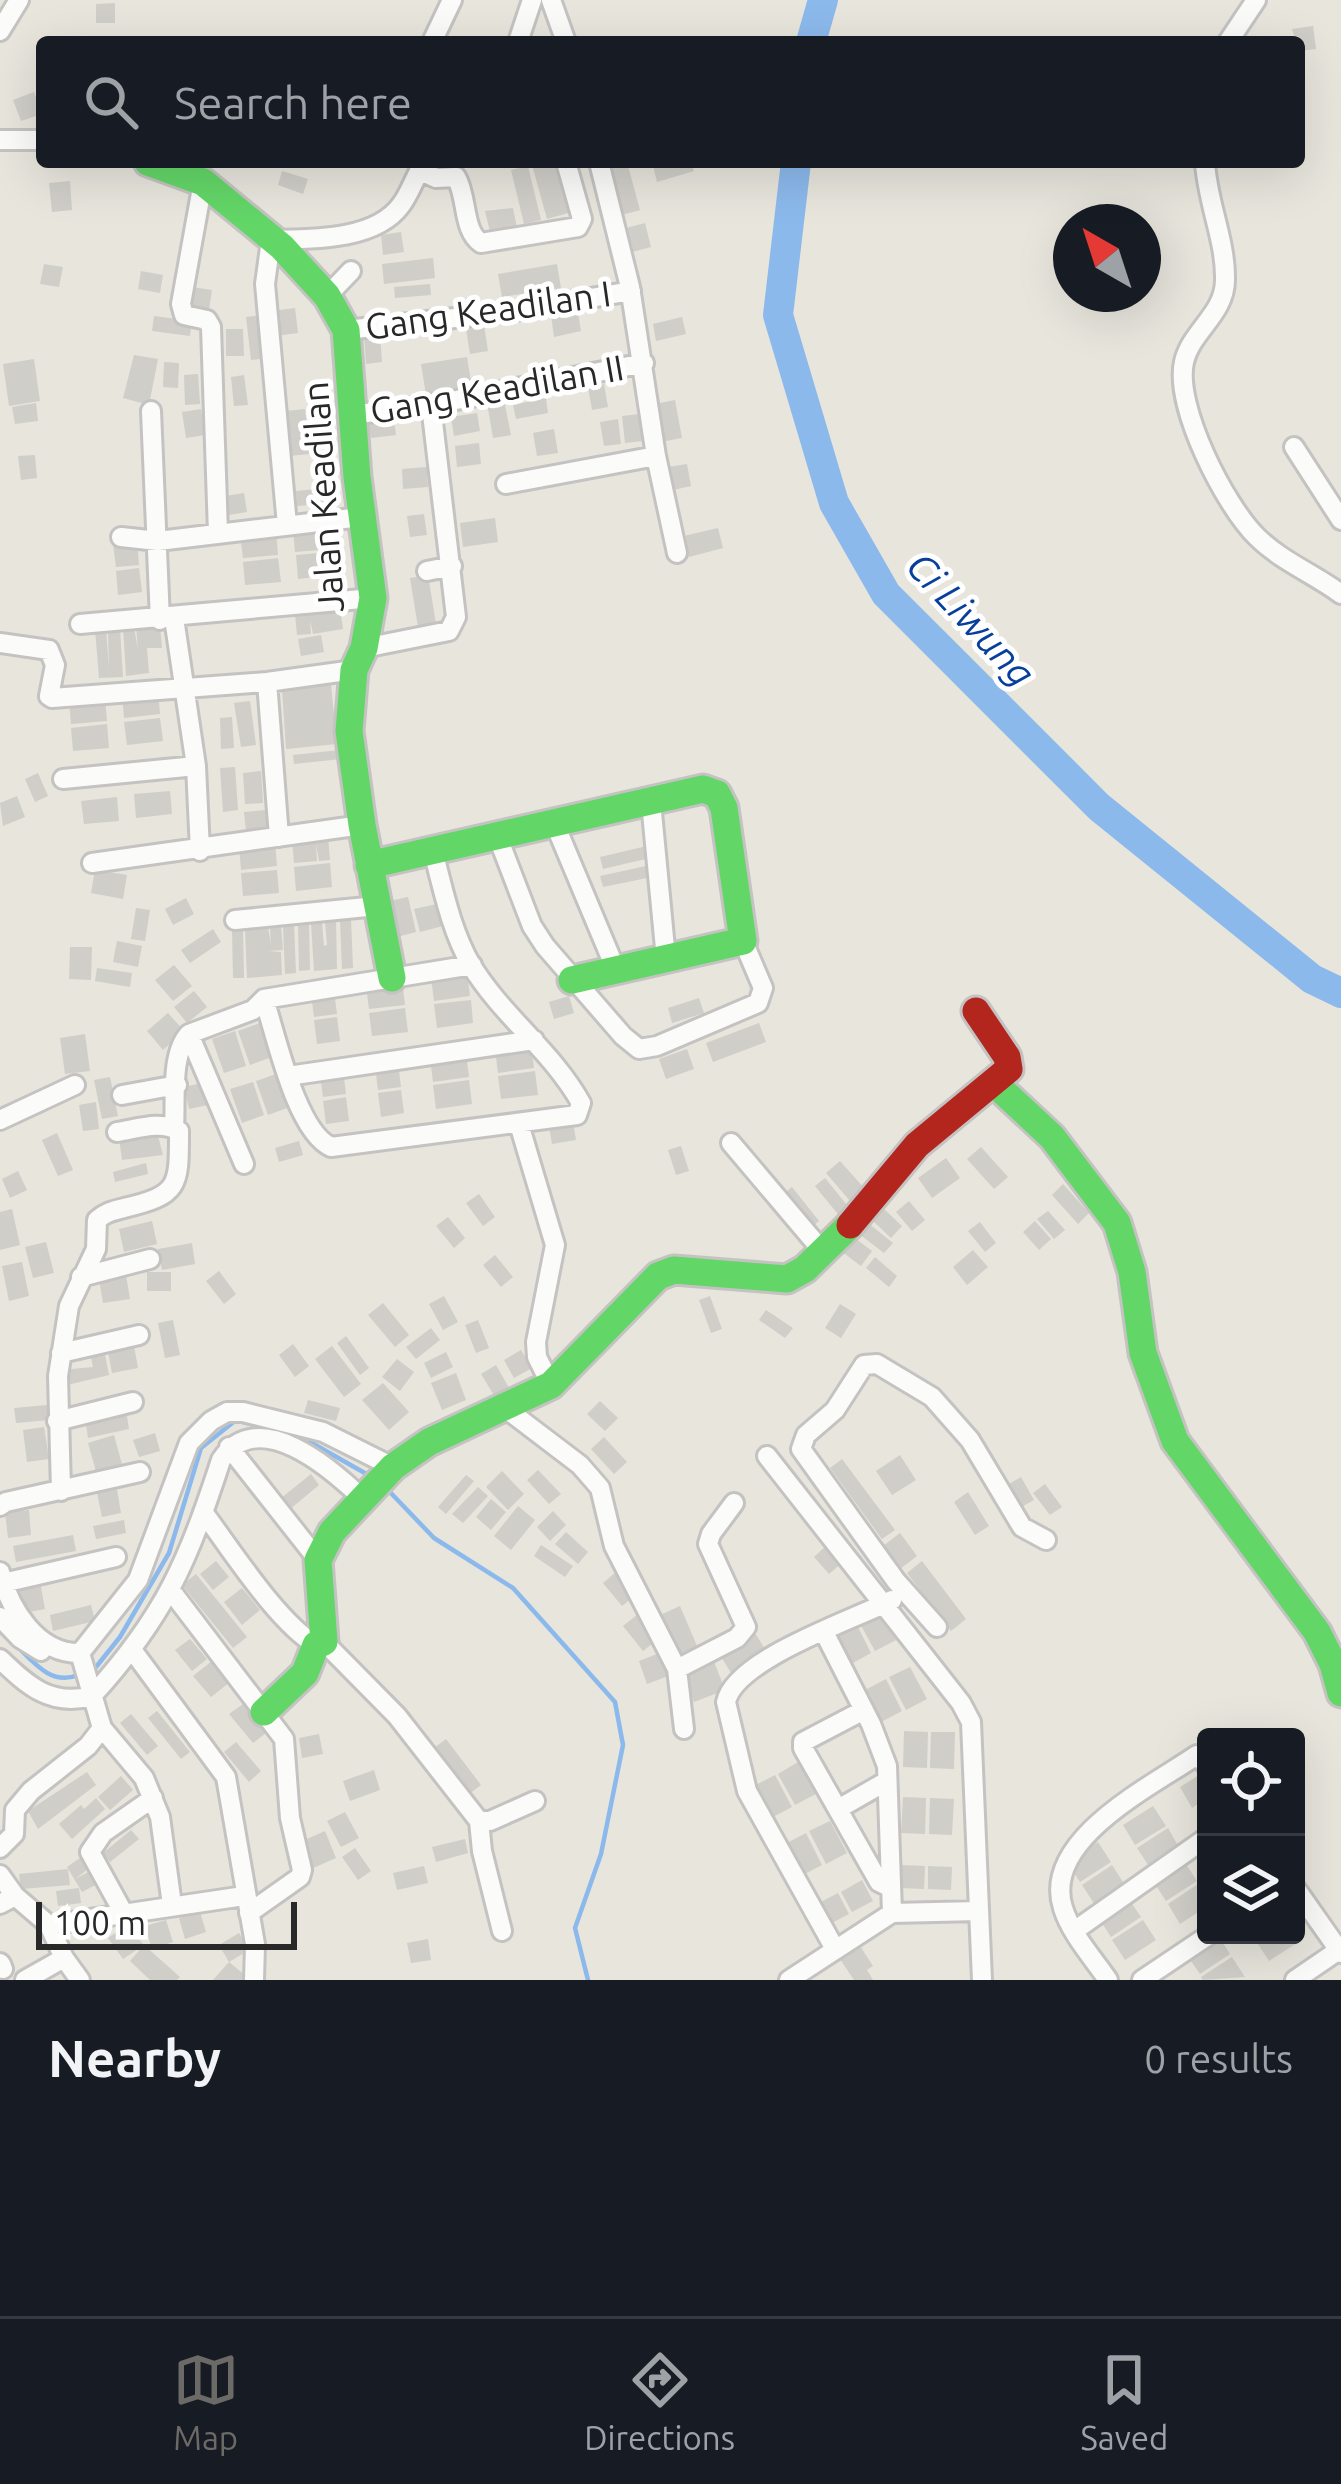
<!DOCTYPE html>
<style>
:root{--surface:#171b24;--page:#20242c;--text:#f1f3f6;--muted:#9ea1a6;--line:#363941;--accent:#6b6a67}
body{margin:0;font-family:Ubuntu,sans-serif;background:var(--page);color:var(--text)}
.controls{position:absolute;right:36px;bottom:36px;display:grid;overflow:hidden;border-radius:12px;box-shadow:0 12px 48px #0002}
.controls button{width:108px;height:108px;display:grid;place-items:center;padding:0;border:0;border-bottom:3px solid var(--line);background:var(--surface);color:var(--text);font:60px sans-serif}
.compass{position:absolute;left:1053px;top:204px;width:108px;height:108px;border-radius:50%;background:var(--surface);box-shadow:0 12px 48px #0002;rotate:321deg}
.scale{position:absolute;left:36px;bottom:30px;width:261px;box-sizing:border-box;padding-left:12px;border:6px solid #282828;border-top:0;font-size:33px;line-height:42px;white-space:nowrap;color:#282828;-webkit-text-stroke:9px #fff;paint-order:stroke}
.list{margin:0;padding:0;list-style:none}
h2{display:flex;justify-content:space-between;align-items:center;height:156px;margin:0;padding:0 48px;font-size:51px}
h2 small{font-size:39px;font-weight:400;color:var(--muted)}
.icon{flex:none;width:66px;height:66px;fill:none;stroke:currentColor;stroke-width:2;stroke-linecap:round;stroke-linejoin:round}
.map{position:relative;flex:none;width:1341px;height:1980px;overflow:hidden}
.search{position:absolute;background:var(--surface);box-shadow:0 12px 48px #0002;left:36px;right:36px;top:36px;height:132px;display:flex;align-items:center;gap:30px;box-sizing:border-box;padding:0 42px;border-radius:12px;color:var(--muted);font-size:45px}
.sheet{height:336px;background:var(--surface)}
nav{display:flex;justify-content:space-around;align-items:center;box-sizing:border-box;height:168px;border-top:3px solid var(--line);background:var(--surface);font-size:33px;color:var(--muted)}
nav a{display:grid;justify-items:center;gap:6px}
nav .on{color:var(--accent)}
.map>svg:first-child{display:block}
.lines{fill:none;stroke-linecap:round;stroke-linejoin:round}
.stream{stroke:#8cb9ec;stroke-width:4.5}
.river{stroke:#8cb9ec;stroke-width:30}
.building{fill:#cfcec8}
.street-casing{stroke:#c4c3c2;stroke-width:24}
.fast-casing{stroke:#c4c3c2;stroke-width:33}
.jam-casing{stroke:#c4c3c2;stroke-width:33}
.street{stroke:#fbfbfa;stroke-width:18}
.fast{stroke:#63d668;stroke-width:27}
.jam{stroke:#b3261e;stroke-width:27}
.labels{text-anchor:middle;stroke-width:10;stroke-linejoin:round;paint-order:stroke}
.street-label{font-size:36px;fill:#282828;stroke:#fff}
.water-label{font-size:39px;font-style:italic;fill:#073f9c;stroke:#fff}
</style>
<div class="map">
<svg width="1341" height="1980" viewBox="0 0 1341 1980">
<rect width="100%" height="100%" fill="#e7e5dc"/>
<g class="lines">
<path class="stream" d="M388 1490 434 1538 513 1588 615 1702 623 1745 601 1854 575 1928 588 1980
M17 1646C34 1663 52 1686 78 1675
M88 1670 96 1667 120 1637 169 1553 201 1448 236 1420 303 1438 370 1476"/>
<path class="river" d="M811 42 823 0
M796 162 778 315 834 503 886 594 1099 807 1312 979 1341 993"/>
</g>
<path class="building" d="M115 3V23H96V4Z
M1313 26 1316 49 1299 51 1292 29Z
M34 92 42 114 21 121 13 100Z
M543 162H559L572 212 547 219 532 165Z
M611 162H627L640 210 622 215 608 163Z
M665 162H691L694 171 657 182 653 166Z
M528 166 541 220 524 224 511 170Z
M282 171 308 179 303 194 278 185Z
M70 181 72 210 52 212 49 183Z
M513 208 517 228 490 232 485 211Z
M645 223 651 247 632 252 626 228Z
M401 232 404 252 383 255 381 235Z
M433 258 435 278 384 284 382 264Z
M44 264 63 267 59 287 40 284Z
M557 264 561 288 502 297 498 274Z
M141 271 163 275 160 293 138 289Z
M430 284 431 295 395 298 394 287Z
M192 287 212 290 209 310 189 307Z
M577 307 581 331 554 337 551 315Z
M295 308 298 333 275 336 272 311Z
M262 315 267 358 251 360 246 317Z
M154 316 192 321 190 336 152 331Z
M682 317 686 334 656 341 653 324Z
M484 325 488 351 470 354 466 329Z
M226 329H243L244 356H226Z
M380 334 382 362 366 364 364 336Z
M134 355 158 359 149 405 123 398Z
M467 357 472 388 426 395 421 364Z
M34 359 40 401 9 406 3 364Z
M164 362 179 363 178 388 163 387Z
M198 374 200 404 185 405 184 375Z
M244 375 248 405 234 406 231 377Z
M604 384 608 407 592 410 588 387Z
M546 398 548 413 516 419 513 405Z
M504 400 511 435 493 438 487 403Z
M675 400 682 438 661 442 655 404Z
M36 403 38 421 15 424 12 407Z
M332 404 333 422 312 424 310 406Z
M201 409 205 435 186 438 182 412Z
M305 409 310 454 289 456 285 411Z
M477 413 480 431 454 436 451 417Z
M640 414 643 441 625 443 622 416Z
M618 419 621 444 604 446 600 422Z
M394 420 396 435 371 438 369 423Z
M554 429 558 453 537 456 533 433Z
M479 443 481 464 457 467 455 446Z
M35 455 37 478 21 480 18 456Z
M687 464 691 486 673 490 668 467Z
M427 467 428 487 403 489 402 469Z
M338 487 340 503 297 506 296 491Z
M244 493 247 512 223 516 219 497Z
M424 514 427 535 410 537 407 516Z
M495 518 498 542 463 547 460 523Z
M329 525 331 549 295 552 293 529Z
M718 528 723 548 689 557 684 536Z
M276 531 278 555 243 558 240 535Z
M137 541 139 565 116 567 113 544Z
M332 552 334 575 298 579 296 555 319 553 322 568 321 553Z
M278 558 281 582 245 585 243 562Z
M139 568 142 592 118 595 116 571Z
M428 575 436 624 418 627 410 578Z
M340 608 343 629 313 634 310 620 311 634 297 635 295 614Z
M136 625H160L162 648H147L149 673 126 676 123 628 134 627 138 650Z
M106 628 109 669 108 629 120 628 123 677 99 678 95 629Z
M321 635 324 652 301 656 298 639Z
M331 685 337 744 286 749 282 689Z
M158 691 160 714 124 718 122 694Z
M105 697 107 721 71 724 69 701Z
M250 701 256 745 241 747 234 703Z
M232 717 234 748 221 749 220 718Z
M160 718 163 741 127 745 124 722Z
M107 724 109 748 73 751 71 728Z
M340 750 341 759 294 764 293 755Z
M235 767 238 810 223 812 220 768Z
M261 771 263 803 245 804 243 773Z
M38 773 48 796 35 802 25 779Z
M170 791 172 814 136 818 134 794Z
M17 796 25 817 3 826 0 803Z
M117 797 119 821 84 824 81 801Z
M266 810 268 829 246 831 244 812Z
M328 836 330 860 319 861 316 844 317 861 294 863 292 840Z
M275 843 277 866 241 870 239 846Z
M651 845 654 857 603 869 600 857Z
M330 863 332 887 296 891 294 867Z
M655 864 657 876 603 887 600 876Z
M95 870 127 875 123 899 91 893Z
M277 870 279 893 243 896 241 873Z
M408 897 416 932 393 938 385 902Z
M186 898 194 914 173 925 165 909Z
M437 904 443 926 420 932 414 909Z
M136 908 150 910 145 941 131 939Z
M351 919 353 968 342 969 340 920Z
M336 920 337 969 314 971 311 923 322 922 324 946 327 945 325 921Z
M309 922 310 970 299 971 298 923Z
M294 925 296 973 285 974 283 926Z
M281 926 283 950 268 951 281 952 282 975 247 978 245 929 268 927 271 945 270 927Z
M213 929 221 942 190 963 181 950Z
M232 930H243L244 978H233Z
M117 941 142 946 138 967 113 962Z
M70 947H92L91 980 69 979Z
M174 965 192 986 173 1001 155 980Z
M97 968 132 973 130 987 95 981Z
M467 973 470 996 434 1001 431 977Z
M402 981 405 1005 369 1009 366 986Z
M194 991 207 1007 187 1023 174 1007Z
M334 991 337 1014 314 1017 311 993Z
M569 996 574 1013 554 1019 549 1002Z
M699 998 704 1013 672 1023 668 1008Z
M471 1000 473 1023 437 1028 434 1004Z
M405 1008 408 1032 372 1036 369 1013Z
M168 1013 184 1031 163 1050 147 1031Z
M337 1017 340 1041 317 1044 314 1020Z
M260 1023 272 1057 250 1065 238 1031Z
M759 1023 766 1042 713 1062 706 1043Z
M235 1031 246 1066 224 1073 212 1039Z
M85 1034 90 1071 65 1074 60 1038Z
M531 1044 534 1068 498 1073 495 1049Z
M687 1049 694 1069 666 1079 659 1059Z
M466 1054 469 1077 433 1082 430 1058Z
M398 1063 401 1087 378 1090 375 1066Z
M343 1070 346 1094 323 1097 320 1074Z
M535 1071 538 1095 501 1099 498 1076Z
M279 1073 290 1107 268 1115 256 1081Z
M110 1077 118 1116 102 1119 94 1080Z
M469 1080 472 1104 436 1109 433 1085Z
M253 1082 264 1115 242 1123 230 1089Z
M202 1083 208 1105 189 1109 184 1087Z
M401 1090 404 1113 381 1117 378 1093Z
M346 1097 349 1121 326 1124 323 1101Z
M96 1102 99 1129 83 1131 79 1105Z
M573 1122 576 1140 552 1144 549 1126Z
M157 1132 163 1155 122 1160 119 1138Z
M57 1133 73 1170 58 1176 42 1140Z
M299 1141 303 1155 279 1162 275 1148Z
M681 1146 689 1171 676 1175 668 1150Z
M981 1147 1008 1177 994 1189 967 1159Z
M946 1158 960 1178 932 1198 918 1178Z
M840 1161 865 1189 850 1201 826 1173Z
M146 1163 148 1174 115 1182 113 1172Z
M18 1171 27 1190 10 1198 2 1179Z
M825 1178 851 1210 841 1218 815 1186Z
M1063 1184 1089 1213 1078 1224 1052 1195Z
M792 1187 819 1221 811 1228 783 1194Z
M479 1194 495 1217 483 1226 466 1203Z
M909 1201 925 1220 912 1231 896 1212Z
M883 1208 902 1226 891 1238 872 1220Z
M12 1209 20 1245 0 1250V1212Z
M1048 1211 1065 1230 1054 1239 1037 1219Z
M448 1217 465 1238 454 1248 436 1226Z
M152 1221 157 1244 124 1252 119 1229Z
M1035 1221 1051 1239 1039 1250 1023 1232Z
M980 1222 996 1243 985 1252 968 1231Z
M868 1223 893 1243 884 1253 859 1234Z
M852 1236 872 1251 861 1266 841 1251Z
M46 1242 54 1273 33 1278 25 1247Z
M192 1243 195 1264 162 1270 158 1249Z
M973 1250 988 1267 967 1285 953 1267Z
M495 1255 513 1277 501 1287 483 1265Z
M875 1257 897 1276 889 1287 866 1268Z
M22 1262 29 1296 9 1301 2 1266Z
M219 1271 236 1294 224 1304 206 1281Z
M147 1272H171V1291H147Z
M126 1275 130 1299 103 1303 99 1279Z
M444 1296 458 1322 443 1330 429 1304Z
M710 1296 722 1329 711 1333 699 1300Z
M383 1303 409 1335 395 1347 368 1315Z
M840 1304 856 1314 841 1338 825 1328Z
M766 1310 793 1328 785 1338 759 1320Z
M173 1320 180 1355 165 1358 158 1323Z
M478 1320 489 1348 476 1353 465 1325Z
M431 1328 440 1340 416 1359 406 1347Z
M346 1336 369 1368 360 1375 337 1343Z
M293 1344 309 1366 295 1377 279 1355Z
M134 1346 138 1368 112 1373 108 1351Z
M332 1346 361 1384 344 1397 315 1359Z
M104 1350 109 1375 63 1386 62 1370 93 1367 90 1353Z
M521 1350 532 1368 514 1378 504 1360Z
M446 1352 453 1367 431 1378 424 1363Z
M397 1359 414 1372 400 1391 382 1377Z
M496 1365 509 1388 495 1397 481 1374Z
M456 1373 466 1400 442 1410 431 1383Z
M383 1383 409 1412 389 1430 362 1400Z
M308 1400 340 1408 336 1421 304 1413Z
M600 1401 618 1418 605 1431 587 1414Z
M47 1405 49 1420 16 1423 14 1408Z
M126 1410 129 1429 88 1438 85 1418Z
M44 1427 49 1459 27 1462 23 1430Z
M155 1433 160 1451 139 1457 133 1440Z
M114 1435 123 1468 97 1475 88 1443Z
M604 1437 627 1462 614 1474 591 1449Z
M900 1455 916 1480 892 1495 876 1471Z
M842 1459 895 1530 882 1539 830 1468Z
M538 1470 561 1494 549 1504 527 1480Z
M502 1471 524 1494 508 1510 486 1487Z
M311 1474 319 1485 289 1510 280 1499Z
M466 1475 474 1481 446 1514 438 1507Z
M1021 1477 1034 1500 1016 1510 1004 1487Z
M116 1484 121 1513 102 1517 96 1488Z
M1045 1484 1062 1507 1050 1515 1033 1493Z
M478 1487 488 1496 463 1523 452 1514Z
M968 1492 989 1526 975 1535 954 1502Z
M491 1499 506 1512 491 1530 476 1517Z
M518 1506 535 1520 511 1550 494 1536Z
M29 1510 31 1535 8 1538 5 1512Z
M553 1511 566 1525 550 1541 537 1527Z
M124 1520 126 1533 96 1539 93 1526Z
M566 1532 588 1552 578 1564 555 1544Z
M900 1533 917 1556 900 1569 883 1546Z
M73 1535 76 1551 16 1562 13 1546Z
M828 1544 844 1561 829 1574 814 1557Z
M541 1545 573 1566 565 1577 534 1556Z
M216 1561 229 1577 213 1590 200 1574Z
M922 1561 966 1619 951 1631 907 1573Z
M616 1572 636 1595 622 1606 603 1583Z
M196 1574 247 1637 233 1648 182 1585Z
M40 1582 45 1609 24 1613 19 1586Z
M242 1588 260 1610 242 1625 224 1602Z
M91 1605 95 1621 53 1631 50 1615Z
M680 1606 697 1646 675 1656 658 1616Z
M879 1608 896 1640 875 1651 858 1620Z
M638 1614 658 1639 643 1651 623 1626Z
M855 1621 871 1653 851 1664 833 1632Z
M755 1633 768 1654 733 1676 720 1655Z
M190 1639 207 1659 192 1671 175 1650Z
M662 1652 671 1675 647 1684 639 1661Z
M713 1659 725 1690 694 1702 682 1671Z
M212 1661 230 1682 211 1697 193 1676Z
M910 1667 927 1699 906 1710 889 1677Z
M886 1679 902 1711 881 1722 865 1690Z
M243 1704 266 1733 253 1743 229 1714Z
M157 1711 190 1752 181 1759 148 1718Z
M131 1714 158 1746 147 1755 120 1723Z
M904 1731 928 1732 927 1768 903 1767Z
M931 1732H955L954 1769 930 1768Z
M319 1734 323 1754 302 1758 299 1738Z
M446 1739 481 1785 469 1794 434 1748Z
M236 1742 261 1771 249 1782 224 1752Z
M798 1762 816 1794 795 1805 778 1774Z
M374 1770 380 1790 350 1801 343 1781Z
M87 1772 96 1785 38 1829 28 1811Z
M775 1775 792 1807 771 1818 754 1786Z
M1199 1775 1206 1785V1798L1192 1808 1180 1787Z
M121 1776 133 1790 110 1810 98 1797Z
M903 1797 926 1798 925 1834 901 1833Z
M96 1798 105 1809 72 1839 59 1824 81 1805 84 1809Z
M930 1798 954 1799 952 1835 929 1834Z
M1153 1806 1166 1826 1135 1845 1123 1825Z
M345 1812 359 1838 341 1847 327 1821Z
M830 1821 847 1853 826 1864 809 1831Z
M1168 1828 1180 1849 1150 1868 1137 1848Z
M131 1830 139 1839 110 1862 103 1853Z
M325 1831 336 1858 311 1869 300 1842Z
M806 1833 822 1865 801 1876 785 1844Z
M465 1839 468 1853 436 1862 432 1847Z
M1098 1842 1111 1862 1080 1882 1067 1862Z
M355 1848 371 1871 358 1880 342 1857Z
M84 1855 92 1866 75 1879 96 1868 103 1881 82 1892 67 1867Z
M1184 1861 1197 1881 1166 1901 1153 1881Z
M901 1865 925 1866 924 1889 901 1888Z
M1112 1865 1125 1885 1095 1905 1082 1885Z
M424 1866 428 1883 397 1890 393 1873Z
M928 1866 952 1867 951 1890 928 1889Z
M68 1869 70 1885 21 1889 19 1874Z
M862 1880 873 1901 852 1912 841 1892Z
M1198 1884 1206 1896V1907L1180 1924 1168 1904Z
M79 1888 81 1903 58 1906 56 1891Z
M838 1893 849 1914 828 1925 817 1904Z
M1128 1898 1141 1917 1111 1937 1098 1917Z
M200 1912 206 1932 185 1939 179 1918Z
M166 1920 173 1942 152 1949 145 1926Z
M1143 1920 1156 1940 1125 1960 1112 1940Z
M127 1925 144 1945 123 1959 108 1938Z
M239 1933 249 1950 229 1962 251 1980H213L229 1962 219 1945Z
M1218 1935 1230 1954 1200 1974 1187 1955Z
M1265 1935H1296L1300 1941 1269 1961 1256 1941Z
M428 1939 431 1960 411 1963 407 1943Z
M144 1945 180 1977 177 1980H150L130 1961Z
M860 1946 873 1966 867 1970 873 1980H854L840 1959Z
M1232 1957 1245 1977 1203 1980 1201 1977Z"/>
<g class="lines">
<g class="street-casing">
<path id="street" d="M551 0 566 42
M0 31 19 0
M432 42 452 0
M518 42 532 0
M1228 42 1256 0
M0 140H42
M599 162 630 287 656 456 677 553
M1205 162C1207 202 1226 241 1225 280 1225 314 1191 331 1184 362 1174 406 1225 506 1257 537 1281 561 1314 574 1341 594
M419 170 436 178 456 177C468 197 462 230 481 243L578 227 582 219 566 162
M203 182 181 304 184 315 207 320 211 327 218 533
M327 296 351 271
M346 330 510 312 631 291
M151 411 160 620
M351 415 431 405 644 363
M1294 447 1341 520
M506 484 656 456
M287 525 265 284 271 240C310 239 375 241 401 205 411 192 415 175 425 162
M121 537 158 541 361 517
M427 571 452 566
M174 618 196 766 200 851
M80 624 373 598
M0 643 49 650 55 665 49 696 52 698 267 682 354 670
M364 648 449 631 456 617 431 405
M267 682 279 837
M63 779 196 766
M651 802 666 959
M554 822 616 970
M497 835 532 926 545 946 623 1036 639 1049 657 1046 758 1003 763 988 743 941
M92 863 362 825
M235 920 377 906
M264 999C276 1035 296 1131 331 1147L577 1115 581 1103C552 1051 502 1016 471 965 451 930 443 889 433 851
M189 1034 244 1164
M288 1076 534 1040
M122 1095 177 1085
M0 1120 75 1085
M519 1124 555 1245 536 1342 537 1357 551 1385
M174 1127C176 1101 170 1054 189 1034L253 1010 264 999 472 965
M731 1143 824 1253
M81 1277 150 1259
M61 1353 139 1335
M505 1408 580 1465 600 1488 614 1546 677 1669 684 1729
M57 1421 133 1402
M229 1447 318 1560
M767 1456 961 1703 971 1722 982 1980
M61 1491 58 1376 69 1306 96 1249 97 1220C106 1212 113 1211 124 1208 180 1195 179 1186 179 1131 161 1120 137 1129 117 1132
M0 1506 6 1502 140 1472
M203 1512C231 1549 277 1622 316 1645
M0 1572C10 1609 37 1654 80 1653L138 1580 189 1443 211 1421 227 1412H243L323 1432 393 1467
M3 1583 116 1557
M172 1592 284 1739 290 1818 302 1870 300 1877 249 1913
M0 1617 20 1638 41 1651
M937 1627 896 1581 801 1449 806 1435 835 1410 864 1365 877 1364 932 1397 970 1440 1022 1527 1046 1540
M324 1642 397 1716 479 1821H490L535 1801
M133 1651 226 1777 255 1944 254 1980
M0 1659C28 1686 51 1707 92 1696
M677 1669 737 1638 746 1627 708 1544 711 1534 734 1503
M92 1696C165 1616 188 1561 221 1460 258 1404 332 1469 365 1501
M864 1710 803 1742V1748L879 1882 889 1887
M102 1728 144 1778 160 1817 172 1905
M838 1809 887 1781
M479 1821 482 1851 502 1931
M0 1848 14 1834 15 1810 31 1791 88 1746 102 1728 80 1653
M0 1875 15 1896 0 1904
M1296 1889 1341 1953
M15 1896 49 1925 244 1896
M123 1912 90 1852 103 1833 153 1798
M892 1913 979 1911
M49 1925 64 1958 80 1980
M1074 1931 1206 1838
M835 1949 747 1791 726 1702C735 1659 853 1620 892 1600
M0 1963 3 1969 1 1964
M25 1980 64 1958
M789 1980 892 1913 887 1766 871 1724 824 1632
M1108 1980C1093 1958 1071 1934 1063 1908 1041 1840 1152 1786 1197 1755L1206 1765
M1142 1980 1209 1935
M1295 1980 1339 1950"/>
</g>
<g class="fast-casing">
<path id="fast" d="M148 162 203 182 282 247 327 296 346 330 357 477 373 598 364 648 354 670 349 731 362 825 392 978
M369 865 703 789 717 794 724 808 743 941 572 980
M994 1083 1052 1137 1117 1223 1132 1272 1143 1353 1175 1441 1317 1632 1333 1664 1341 1693
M264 1712 305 1673 316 1645 324 1642 318 1560 332 1532 393 1467 429 1442 551 1385 658 1276 674 1270 787 1279 805 1269 850 1225"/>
</g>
<g class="jam-casing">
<path id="jam" d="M850 1225 917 1145 1009 1069 1007 1057 976 1011"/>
</g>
<use href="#street" class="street"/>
<use href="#fast" class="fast"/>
<use href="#jam" class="jam"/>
</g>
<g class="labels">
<g class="street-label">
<text transform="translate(488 310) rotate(-8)" y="13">Gang Keadilan I</text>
<text transform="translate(497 389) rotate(-10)" y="13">Gang Keadilan II</text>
<text transform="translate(323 497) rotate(-94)" y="13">Jalan Keadilan</text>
</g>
<g class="water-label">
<text transform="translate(971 619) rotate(47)" y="14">Ci Liwung</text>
</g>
</g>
</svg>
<div class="controls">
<button><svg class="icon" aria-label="locate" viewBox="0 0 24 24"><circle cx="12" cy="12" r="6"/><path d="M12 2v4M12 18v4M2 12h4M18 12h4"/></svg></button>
<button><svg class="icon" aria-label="layers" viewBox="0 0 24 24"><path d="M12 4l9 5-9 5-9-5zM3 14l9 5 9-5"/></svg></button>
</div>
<svg class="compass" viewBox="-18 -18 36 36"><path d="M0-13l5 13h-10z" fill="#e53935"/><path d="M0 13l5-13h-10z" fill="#9ea1a6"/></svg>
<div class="scale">100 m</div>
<div class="search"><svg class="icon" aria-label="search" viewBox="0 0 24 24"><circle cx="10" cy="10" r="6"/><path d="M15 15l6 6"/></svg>Search here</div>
</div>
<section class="sheet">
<h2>Nearby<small>0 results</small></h2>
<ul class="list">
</ul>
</section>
<nav>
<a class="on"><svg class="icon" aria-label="map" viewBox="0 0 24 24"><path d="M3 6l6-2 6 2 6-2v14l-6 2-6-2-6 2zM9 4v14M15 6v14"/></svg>Map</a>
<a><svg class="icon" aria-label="directions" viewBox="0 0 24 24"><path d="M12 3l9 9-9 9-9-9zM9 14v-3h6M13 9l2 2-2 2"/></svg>Directions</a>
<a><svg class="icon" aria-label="saved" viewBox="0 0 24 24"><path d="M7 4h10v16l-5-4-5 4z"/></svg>Saved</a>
</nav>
